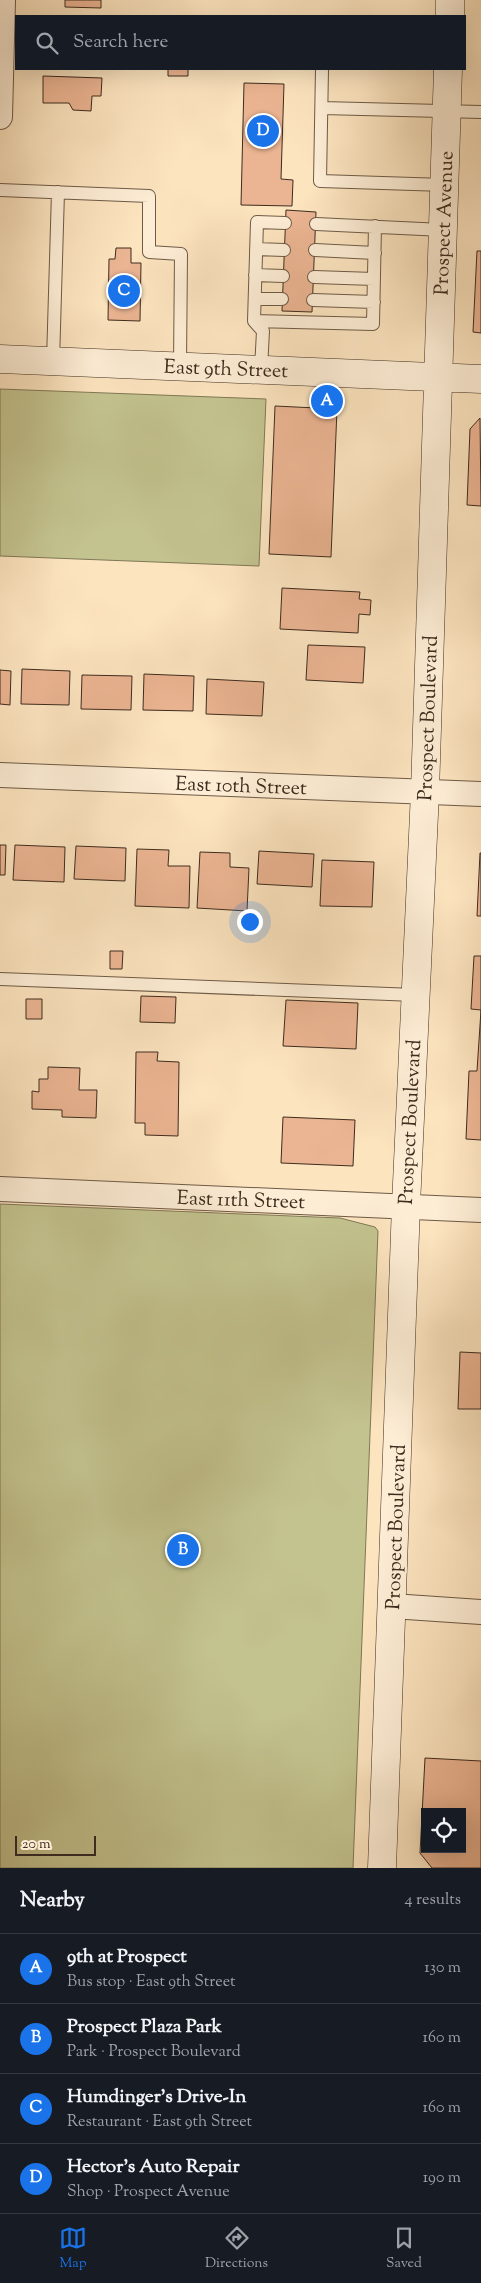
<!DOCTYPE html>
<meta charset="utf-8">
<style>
:root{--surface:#171b24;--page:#20242c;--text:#f1f3f6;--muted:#9ea1a6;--line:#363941;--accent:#1a73e8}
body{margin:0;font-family:"Sorts Mill Goudy",serif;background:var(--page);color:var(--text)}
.controls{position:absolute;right:15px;bottom:15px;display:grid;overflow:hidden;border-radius:0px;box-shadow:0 5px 20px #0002}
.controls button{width:45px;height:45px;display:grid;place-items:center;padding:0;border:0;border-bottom:1px solid var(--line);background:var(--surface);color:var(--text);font:25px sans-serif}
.scale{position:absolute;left:15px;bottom:12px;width:81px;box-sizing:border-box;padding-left:5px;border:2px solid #3e2c1e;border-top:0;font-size:14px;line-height:18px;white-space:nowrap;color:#3e2c1e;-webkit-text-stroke:4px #fdedd5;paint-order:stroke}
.you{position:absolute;left:249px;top:921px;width:18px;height:18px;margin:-12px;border:4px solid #fff;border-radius:50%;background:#1a73e8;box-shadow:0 0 0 8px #1a73e833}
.badge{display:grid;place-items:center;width:32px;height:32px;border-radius:50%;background:var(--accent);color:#fff;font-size:16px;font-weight:700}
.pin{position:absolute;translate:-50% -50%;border:2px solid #fff;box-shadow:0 1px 5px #0006}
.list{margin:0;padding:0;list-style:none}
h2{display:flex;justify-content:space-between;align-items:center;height:65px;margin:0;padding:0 20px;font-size:21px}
h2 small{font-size:16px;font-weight:400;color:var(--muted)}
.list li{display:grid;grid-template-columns:32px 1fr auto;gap:15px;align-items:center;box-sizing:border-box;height:70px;padding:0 20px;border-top:1px solid var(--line)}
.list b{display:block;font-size:19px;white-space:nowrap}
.list p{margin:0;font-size:16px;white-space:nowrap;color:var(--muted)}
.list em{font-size:16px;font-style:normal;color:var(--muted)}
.icon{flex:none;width:28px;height:28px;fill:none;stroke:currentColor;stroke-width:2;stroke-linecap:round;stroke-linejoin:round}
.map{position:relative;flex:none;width:481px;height:1868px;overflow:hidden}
.search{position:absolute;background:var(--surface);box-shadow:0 5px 20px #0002;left:15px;right:15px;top:15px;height:55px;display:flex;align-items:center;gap:12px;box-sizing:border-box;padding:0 18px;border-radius:0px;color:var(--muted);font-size:19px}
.sheet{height:345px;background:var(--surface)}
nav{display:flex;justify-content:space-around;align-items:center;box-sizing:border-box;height:70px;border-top:1px solid var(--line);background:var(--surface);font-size:14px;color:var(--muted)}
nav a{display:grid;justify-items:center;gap:2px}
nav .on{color:var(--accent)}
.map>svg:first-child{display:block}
.green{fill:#c3c38f;stroke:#807856}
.building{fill:#ebb492;stroke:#3e2c1e;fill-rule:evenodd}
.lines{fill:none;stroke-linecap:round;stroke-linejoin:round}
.service-casing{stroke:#6e5a46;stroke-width:14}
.minor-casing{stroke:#6e5a46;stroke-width:26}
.secondary-casing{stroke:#3e2c1e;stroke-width:29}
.service{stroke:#fdedd5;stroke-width:12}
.minor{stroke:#fdedd5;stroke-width:24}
.secondary{stroke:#fdedd5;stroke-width:28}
.labels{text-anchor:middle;stroke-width:4.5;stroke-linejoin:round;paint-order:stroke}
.street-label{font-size:20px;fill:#3e2c1e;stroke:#fdedd5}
</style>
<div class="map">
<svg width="481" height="1868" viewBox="0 0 481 1868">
<rect width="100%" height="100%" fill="#fce4bf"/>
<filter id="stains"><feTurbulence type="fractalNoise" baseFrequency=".004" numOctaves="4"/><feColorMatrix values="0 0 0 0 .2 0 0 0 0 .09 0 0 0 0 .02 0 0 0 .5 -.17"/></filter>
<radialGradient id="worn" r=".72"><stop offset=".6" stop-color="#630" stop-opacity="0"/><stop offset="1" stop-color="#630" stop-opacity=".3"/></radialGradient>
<path class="green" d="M0 389 266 399 259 566 0 556Z
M0 1204 340 1218 375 1227 378 1231 353 1868H0Z"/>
<path class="building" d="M65 0H101V8L65 7Z
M168 69H188V76H168Z
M43 76 102 78 101 96H92L91 111 73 110 69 103H43Z
M244 83 284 84 281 179 293 180 292 206 241 205Z
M286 210 316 212 312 312 282 311Z
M116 248H131V263H141L140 321 108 320 109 259H115Z
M477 251H481V333L473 332Z
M275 406 337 409 331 557 269 554Z
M480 418 481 506 467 505 470 429Z
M282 588 360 592 359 599 371 600 370 615 359 614 358 633 280 629Z
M308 645 365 647 363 683 306 680Z
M22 669 70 671 69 705 21 704Z
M0 670 11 671 10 705 0 704Z
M144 674 194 676 193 711 143 710Z
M82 675 132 676 131 710 81 709Z
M207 679 264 682 262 716 206 714Z
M0 845H6L5 875H0Z
M15 845 65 847 64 882 13 880Z
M76 846 126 848 125 881 74 879Z
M137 849 169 850 168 866H190L189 908 135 906Z
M259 851 314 854 312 887 257 884Z
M200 852 230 853V867L249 868 247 911 197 908Z
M480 853H481V916H477Z
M322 860 374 862 372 907 320 906Z
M110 951H123L122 969H110Z
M474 956H481V1140L466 1139 469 1071H477L481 1010 471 1009Z
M141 996 176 997 175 1023 140 1022Z
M26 999H42V1019H26Z
M286 1000 358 1003 356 1049 283 1046Z
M136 1052H158L157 1061 179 1062 178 1136 145 1135V1123H135Z
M48 1067 80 1068 79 1090H97L96 1118 62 1117V1110L32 1109V1091L39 1092V1079H48Z
M283 1117 355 1120 353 1166 281 1163Z
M460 1352 481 1353V1409H458Z
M425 1758 481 1761V1868H432L420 1853ZM425 1812H462V1849H425Z"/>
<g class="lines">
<g class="service-casing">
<path id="service" d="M322 69 320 181 445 185
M322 108 481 112
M0 190 149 196V252L181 254 180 366
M285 223 257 222 254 321 373 324 375 226
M316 224 443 230
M256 249 284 250
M315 250 375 253
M255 275 283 276
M314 277 374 279
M255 299H282
M313 300 374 302
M254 321 263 331 261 369
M53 361 58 192
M0 979 415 995"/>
</g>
<g class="minor-casing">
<path id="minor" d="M0 117 3 0
M0 775 481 794
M0 1189 481 1210
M392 1606 481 1612"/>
</g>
<g class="secondary-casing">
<path id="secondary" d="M450 16V0
M0 359 481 379
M382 1868 406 1205 425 792 448 69"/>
</g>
<use href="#service" class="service"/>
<use href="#minor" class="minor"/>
<use href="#secondary" class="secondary"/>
</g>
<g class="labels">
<g class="street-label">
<text transform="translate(443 223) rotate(-88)" y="7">Prospect Avenue</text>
<text transform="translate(226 368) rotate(2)" y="7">East 9th Street</text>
<text transform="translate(427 718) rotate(-88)" y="7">Prospect Boulevard</text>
<text transform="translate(241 785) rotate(2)" y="7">East 10th Street</text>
<text transform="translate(409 1122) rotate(-87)" y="7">Prospect Boulevard</text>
<text transform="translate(241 1199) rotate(2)" y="7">East 11th Street</text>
<text transform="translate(395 1527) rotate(-88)" y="7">Prospect Boulevard</text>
</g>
</g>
<rect width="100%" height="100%" filter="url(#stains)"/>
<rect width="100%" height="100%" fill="url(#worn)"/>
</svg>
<div class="controls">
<button><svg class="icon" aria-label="locate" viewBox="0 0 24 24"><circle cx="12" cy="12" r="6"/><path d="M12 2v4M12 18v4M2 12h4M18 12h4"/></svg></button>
</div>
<div class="scale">20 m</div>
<div class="you"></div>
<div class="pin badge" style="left:327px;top:401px">A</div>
<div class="pin badge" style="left:183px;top:1550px">B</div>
<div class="pin badge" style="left:124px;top:291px">C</div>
<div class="pin badge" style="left:263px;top:131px">D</div>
<div class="search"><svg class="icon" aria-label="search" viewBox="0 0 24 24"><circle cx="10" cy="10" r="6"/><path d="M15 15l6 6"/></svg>Search here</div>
</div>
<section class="sheet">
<h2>Nearby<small>4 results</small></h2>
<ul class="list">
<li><span class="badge">A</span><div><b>9th at Prospect</b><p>Bus stop · East 9th Street</p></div><em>130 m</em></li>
<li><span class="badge">B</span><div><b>Prospect Plaza Park</b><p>Park · Prospect Boulevard</p></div><em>160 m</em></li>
<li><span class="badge">C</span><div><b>Humdinger's Drive-In</b><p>Restaurant · East 9th Street</p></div><em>160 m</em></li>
<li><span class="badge">D</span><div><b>Hector's Auto Repair</b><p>Shop · Prospect Avenue</p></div><em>190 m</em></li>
</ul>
</section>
<nav>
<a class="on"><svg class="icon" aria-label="map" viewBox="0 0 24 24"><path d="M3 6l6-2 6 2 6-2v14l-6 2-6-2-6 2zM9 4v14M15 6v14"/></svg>Map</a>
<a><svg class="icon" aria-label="directions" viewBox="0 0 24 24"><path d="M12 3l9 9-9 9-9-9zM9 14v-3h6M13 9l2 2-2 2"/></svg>Directions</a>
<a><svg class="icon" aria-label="saved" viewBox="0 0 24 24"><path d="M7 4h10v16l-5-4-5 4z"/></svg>Saved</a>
</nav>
